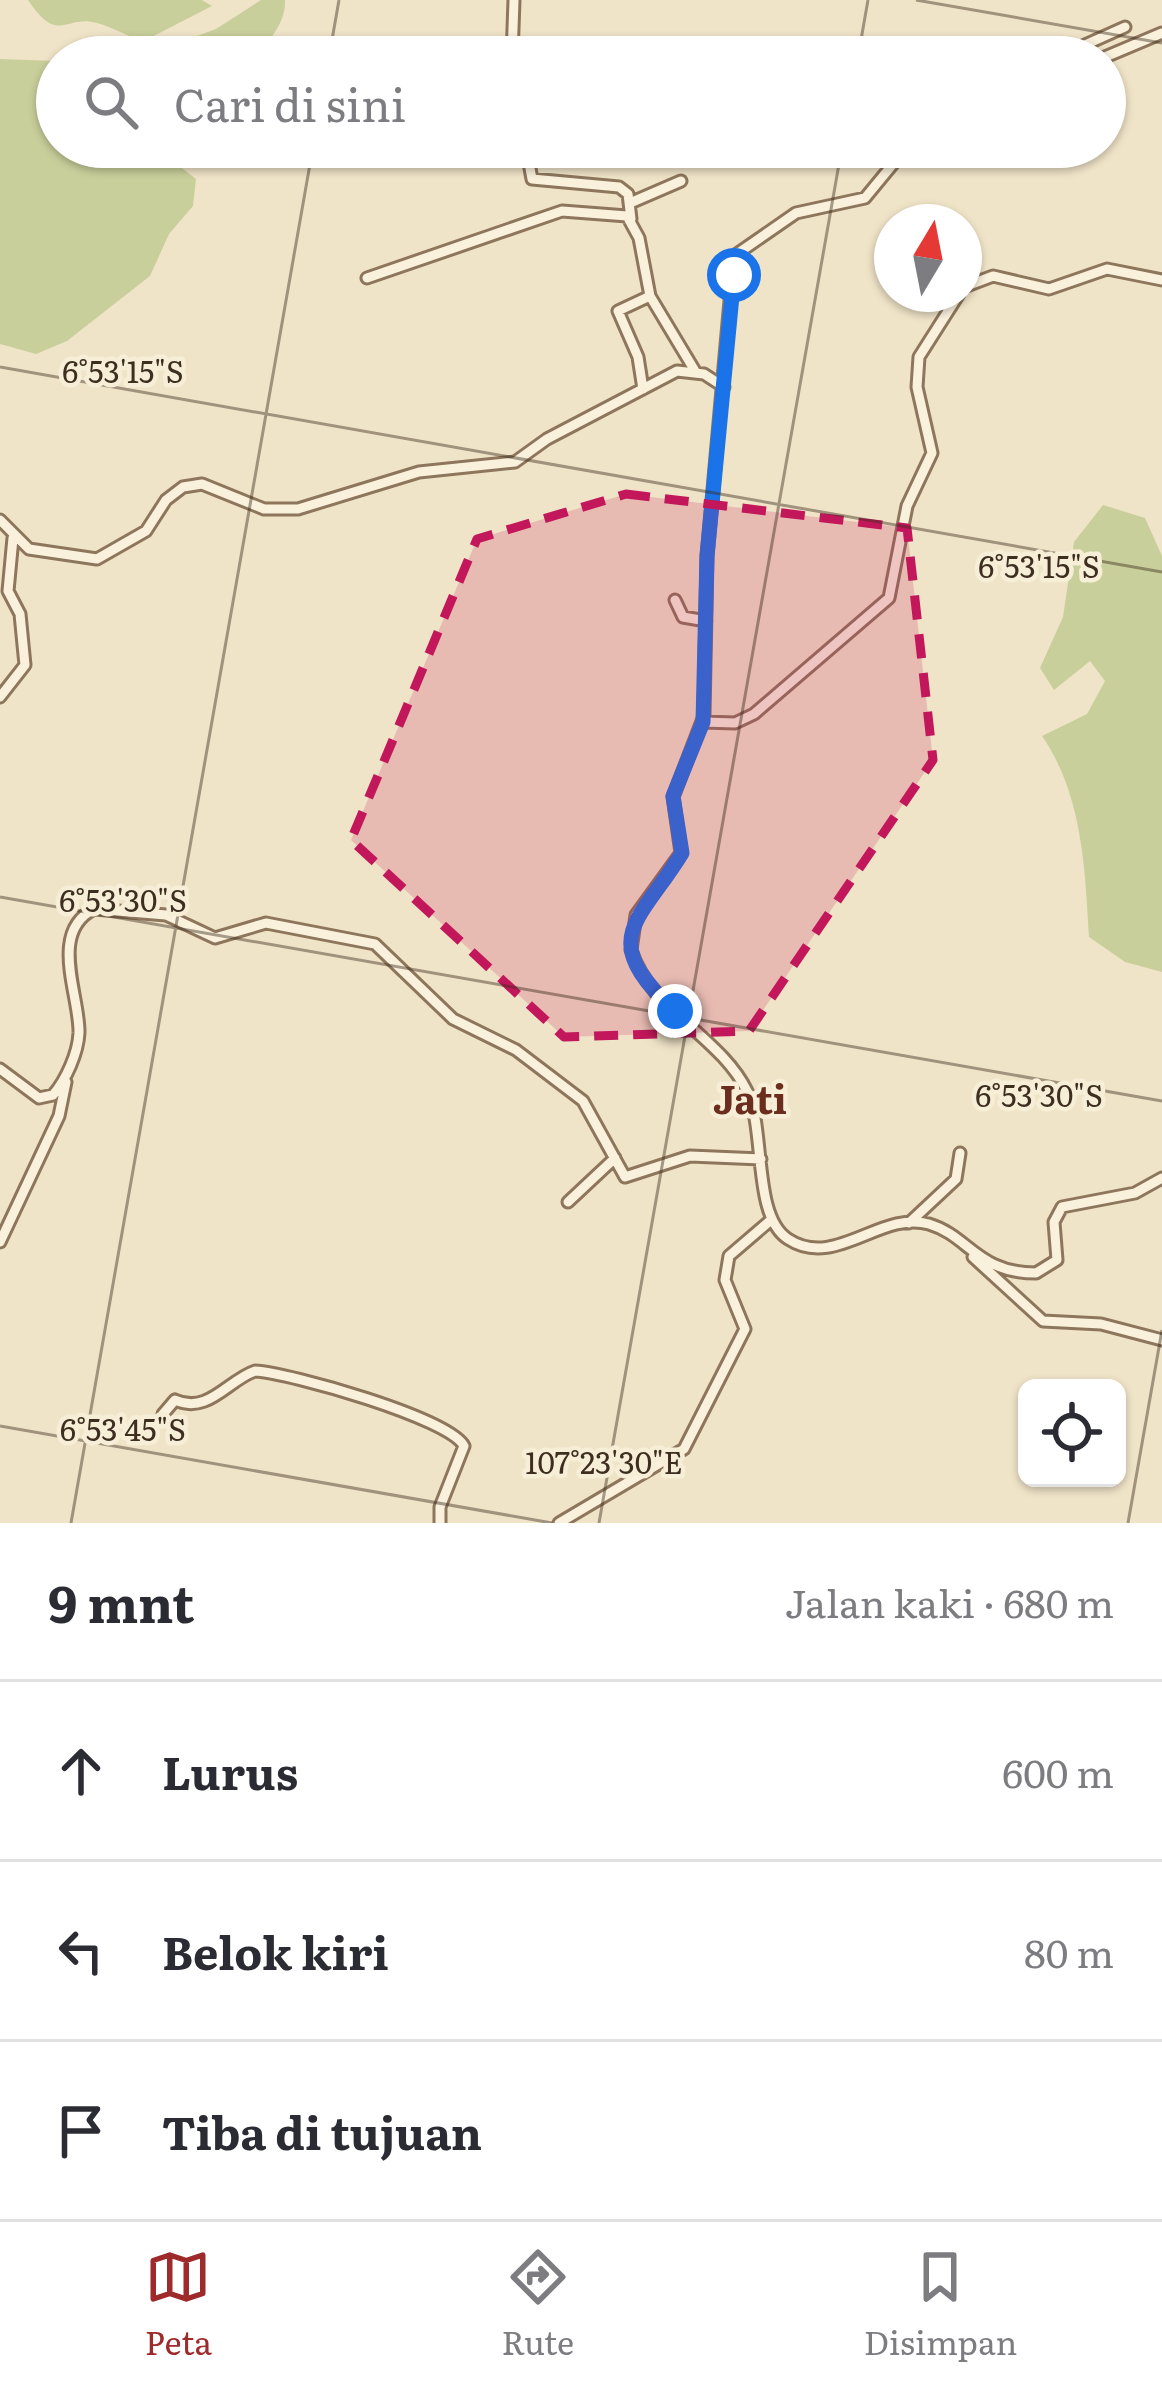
<!DOCTYPE html>
<html lang="id">
<meta charset="utf-8">
<style>
:root{--surface:#fff;--page:#f2f2f3;--text:#2b2b33;--muted:#7c7c81;--line:#e1e1e2;--accent:#9e2a2b}
body{margin:0;font-family:Literata,serif;background:var(--page);color:var(--text)}
.controls{position:absolute;right:36px;bottom:36px;display:grid;overflow:hidden;border-radius:18px;box-shadow:0 3px 9px #0004}
.controls button{width:108px;height:108px;display:grid;place-items:center;padding:0;border:0;border-bottom:3px solid var(--line);background:var(--surface);color:var(--text);font:60px sans-serif}
.compass{position:absolute;left:874px;top:204px;width:108px;height:108px;border-radius:50%;background:var(--surface);box-shadow:0 3px 9px #0004;rotate:10deg}
.stop{position:absolute;width:36px;height:36px;margin:-27px;border:9px solid #1a73e8;border-radius:50%;background:#fff}
.stop.end{background:#1a73e8;border-color:#fff;box-shadow:0 3px 12px #0008}
.list{margin:0;padding:0;list-style:none}
h2{display:flex;justify-content:space-between;align-items:center;height:156px;margin:0;padding:0 48px;font-size:51px}
h2 small{font-size:39px;font-weight:400;color:var(--muted)}
.list li{display:grid;grid-template-columns:78px 1fr auto;gap:36px;align-items:center;box-sizing:border-box;height:180px;padding:0 48px;border-top:3px solid var(--line)}
.list b{display:block;font-size:45px;white-space:nowrap}
.list em{font-size:39px;font-style:normal;color:var(--muted)}
.icon{flex:none;width:66px;height:66px;fill:none;stroke:currentColor;stroke-width:2;stroke-linecap:round;stroke-linejoin:round}
.map{position:relative;flex:none;width:1162px;height:1523px;overflow:hidden}
.search{position:absolute;background:var(--surface);box-shadow:0 3px 9px #0004;left:36px;right:36px;top:36px;height:132px;display:flex;align-items:center;gap:30px;box-sizing:border-box;padding:0 42px;border-radius:66px;color:var(--muted);font-size:45px}
.sheet{height:696px;background:var(--surface)}
nav{display:flex;justify-content:space-around;align-items:center;box-sizing:border-box;height:168px;border-top:3px solid var(--line);background:var(--surface);font-size:33px;color:var(--muted)}
nav a{display:grid;justify-items:center;gap:6px}
nav .on{color:var(--accent)}
.map>svg:first-child{display:block}
.green{fill:#c9cf9b}
.lines{fill:none;stroke-linecap:round;stroke-linejoin:round}
.street-casing{stroke:#8d765c;stroke-width:15}
.street{stroke:#faf1dc;stroke-width:9}
.route{stroke:#1a73e8;stroke-width:15}
.marked{fill:#c2185b;fill-opacity:0.2;stroke:#c2185b;stroke-width:9;stroke-dasharray:24 15;stroke-linejoin:round}
.ticks{fill:none;stroke:#3d2e20;stroke-width:3;stroke-opacity:0.45}
.labels{text-anchor:middle;stroke-width:9;stroke-linejoin:round;paint-order:stroke}
.quarter-label{font-size:39px;font-weight:bold;fill:#6b2e1e;stroke:#f7eed8}
.ticks-label{font-size:30px;text-anchor:middle;fill:#3d2e20;stroke:#f7eed8;stroke-width:9;stroke-linejoin:round;paint-order:stroke}
</style>
<div class="map">
<svg width="1162" height="1523" viewBox="0 0 1162 1523">
<rect width="100%" height="100%" fill="#f0e4c8"/>
<path class="green" d="M28 0H202L212 6 144 41C127 37 113 27 97 23 65 14 59 46 28 0Z
M261 0H285C286 23 269 40 256 57H140L216 29Z
M0 59 57 61V147H155L196 179 193 206 169 234 150 276 67 341 36 354 0 344Z
M1103 505 1145 518 1162 556V972L1125 962 1089 937C1085 867 1082 794 1042 736L1087 714 1105 681 1090 661 1054 690 1040 668 1063 617 1074 542Z"/>
<g class="lines">
<g class="street-casing">
<path id="street" d="M512 57 514 0
M987 57 1021 44 1060 57
M1058 57 1125 27
M1105 57 1162 33
M526 147 532 179 619 187 628 194 631 219
M907 147 865 198 796 213 734 256 707 556 704 716 673 797 681 853 636 915 631 950C650 1010 720 1036 747 1091 766 1129 752 1216 788 1239 835 1270 881 1210 929 1224 969 1236 977 1273 1036 1273L1057 1260 1054 1222 1062 1207 1135 1193 1162 1178
M630 203 681 181
M367 278 562 211 627 216 639 238 650 296 618 311 638 357 643 389
M964 287 993 276 1049 289 1107 269 1162 280
M650 296 695 371
M0 520 29 549 97 559 146 531 166 500 183 487 202 484 264 509H298L419 472 515 462 547 439 677 371 704 374 724 387
M675 600 683 617 706 621
M0 697 25 665 20 614 8 591 13 538
M703 722 735 723 754 714 889 598 907 506 932 453 917 387 919 357 959 294
M0 1069 39 1098 53 1095C66 1080 78 1053 79 1033 80 996 48 932 94 909L166 915 215 938 266 923 375 944 453 1019 516 1050 583 1101 625 1177 690 1156 761 1159
M568 1202 615 1158
M909 1223 956 1179 960 1153
M0 1242 59 1116 66 1082
M973 1257 1043 1321 1101 1324 1162 1340
M163 1414 175 1400C208 1415 228 1380 255 1371 290 1373 449 1418 464 1446L440 1507V1523
M559 1523 684 1449 745 1329 725 1280 729 1256 771 1220"/>
</g>
<use href="#street" class="street"/>
</g>
<g class="lines">
<path class="route" d="M675 1011C595 938 640 922 682 853L673 796 703 722 707 556 734 275"/>
</g>
<path class="marked" d="M626 494 907 528 933 760 749 1031 564 1037 351 840 477 539Z"/>
<path class="ticks" d="M916 0 1162 43M329 57 339 0M858 57 868 0M0 367 1162 572M0 897 1162 1101M0 1426 552 1523M71 1523 313 147M599 1523 842 147M1128 1523 1162 1330"/>
<g class="labels">
<g class="quarter-label">
<text x="750" y="1114">Jati</text>
</g>
</g>
<g class="ticks-label">
<text x="123" y="383">6°53'15"S</text>
<text x="1039" y="578">6°53'15"S</text>
<text x="123" y="912">6°53'30"S</text>
<text x="1039" y="1107">6°53'30"S</text>
<text x="123" y="1441">6°53'45"S</text>
<text x="604" y="1474">107°23'30"E</text>
</g>
</svg>
<div class="controls">
<button><svg class="icon" aria-label="locate" viewBox="0 0 24 24"><circle cx="12" cy="12" r="6"/><path d="M12 2v4M12 18v4M2 12h4M18 12h4"/></svg></button>
</div>
<svg class="compass" viewBox="-18 -18 36 36"><path d="M0-13l5 13h-10z" fill="#e53935"/><path d="M0 13l5-13h-10z" fill="#7c7c81"/></svg>
<div class="stop" style="left:734px;top:275px"></div>
<div class="stop end" style="left:675px;top:1011px"></div>
<div class="search"><svg class="icon" aria-label="search" viewBox="0 0 24 24"><circle cx="10" cy="10" r="6"/><path d="M15 15l6 6"/></svg>Cari di sini</div>
</div>
<section class="sheet">
<h2>9 mnt<small>Jalan kaki · 680 m</small></h2>
<ul class="list">
<li><svg class="icon" aria-label="ahead" viewBox="0 0 24 24"><path d="M12 20V5M6 11l6-6 6 6"/></svg><div><b>Lurus</b></div><em>600 m</em></li>
<li><svg class="icon" aria-label="left" viewBox="0 0 24 24"><path d="M17 20v-9H6M10 6l-5 5 5 5"/></svg><div><b>Belok kiri</b></div><em>80 m</em></li>
<li><svg class="icon" aria-label="arrive" viewBox="0 0 24 24"><path d="M6 21V4h12l-3 4 3 4H6"/></svg><div><b>Tiba di tujuan</b></div></li>
</ul>
</section>
<nav>
<a class="on"><svg class="icon" aria-label="map" viewBox="0 0 24 24"><path d="M3 6l6-2 6 2 6-2v14l-6 2-6-2-6 2zM9 4v14M15 6v14"/></svg>Peta</a>
<a><svg class="icon" aria-label="directions" viewBox="0 0 24 24"><path d="M12 3l9 9-9 9-9-9zM9 14v-3h6M13 9l2 2-2 2"/></svg>Rute</a>
<a><svg class="icon" aria-label="saved" viewBox="0 0 24 24"><path d="M7 4h10v16l-5-4-5 4z"/></svg>Disimpan</a>
</nav>
